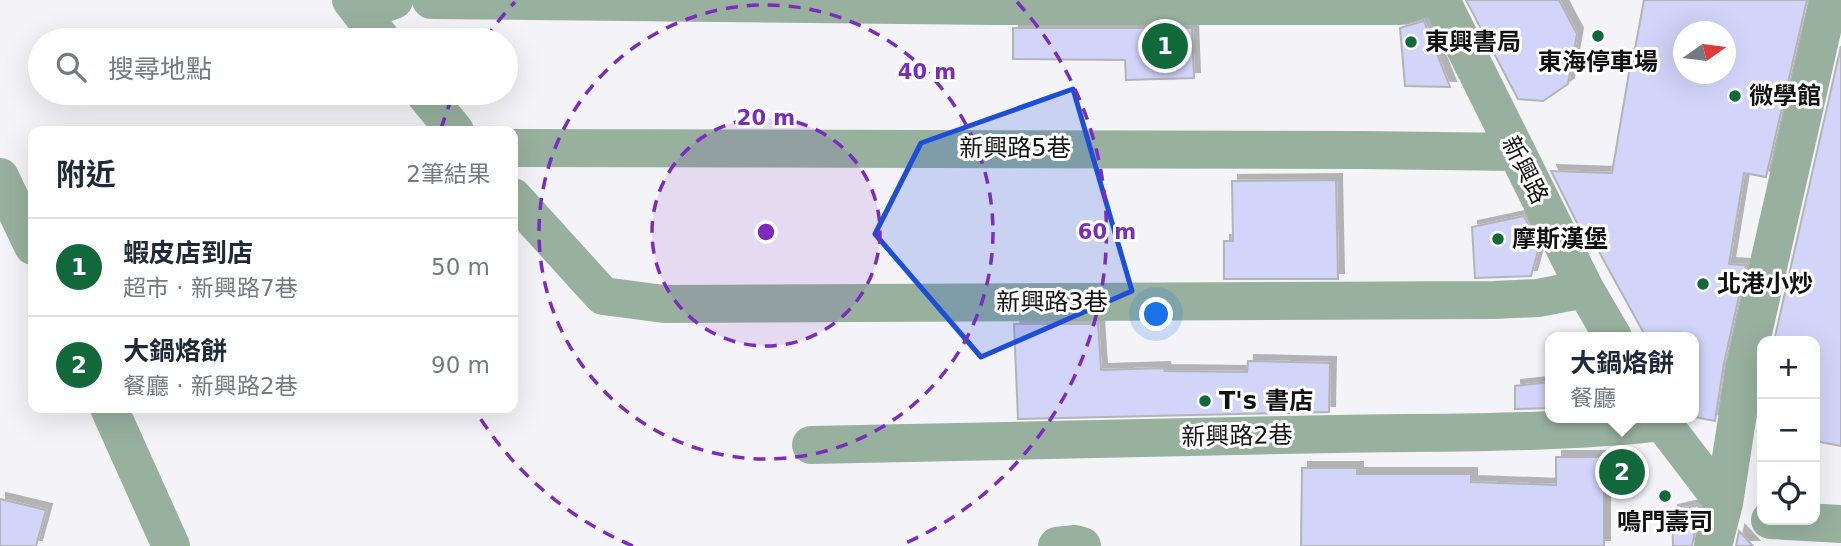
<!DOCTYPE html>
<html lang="zh-TW">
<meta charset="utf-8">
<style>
:root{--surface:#fff;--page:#f6f6f7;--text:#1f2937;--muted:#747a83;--line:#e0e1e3;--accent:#10683b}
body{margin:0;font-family:"DejaVu Sans","Noto Sans TC",sans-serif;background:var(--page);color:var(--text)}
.controls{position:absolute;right:21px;bottom:21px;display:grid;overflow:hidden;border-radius:14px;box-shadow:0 7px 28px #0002}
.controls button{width:63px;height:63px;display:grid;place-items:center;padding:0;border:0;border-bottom:2px solid var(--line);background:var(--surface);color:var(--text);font:35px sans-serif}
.compass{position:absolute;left:1673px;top:21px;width:63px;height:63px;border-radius:50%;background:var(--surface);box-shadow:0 7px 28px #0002;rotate:76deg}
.you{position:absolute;left:1157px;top:315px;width:24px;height:24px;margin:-18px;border:5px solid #fff;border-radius:50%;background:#1a73e8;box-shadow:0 0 0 10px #1a73e833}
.badge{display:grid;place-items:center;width:46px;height:46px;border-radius:50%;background:var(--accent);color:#fff;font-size:23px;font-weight:700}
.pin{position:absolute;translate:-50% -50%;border:4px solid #fff;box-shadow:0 2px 7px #0006}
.popup{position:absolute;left:1545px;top:332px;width:154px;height:91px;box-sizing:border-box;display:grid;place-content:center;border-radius:14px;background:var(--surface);filter:drop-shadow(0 2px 5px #0005);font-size:23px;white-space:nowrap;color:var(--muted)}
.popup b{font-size:26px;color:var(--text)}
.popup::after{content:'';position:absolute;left:50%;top:100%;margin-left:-14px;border:14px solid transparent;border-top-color:var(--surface)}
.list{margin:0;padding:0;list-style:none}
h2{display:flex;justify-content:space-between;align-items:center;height:91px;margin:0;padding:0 28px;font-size:30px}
h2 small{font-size:23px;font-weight:400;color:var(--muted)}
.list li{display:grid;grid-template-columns:46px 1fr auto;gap:21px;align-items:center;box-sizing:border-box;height:98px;padding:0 28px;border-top:2px solid var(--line)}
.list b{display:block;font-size:26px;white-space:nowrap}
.list p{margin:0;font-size:23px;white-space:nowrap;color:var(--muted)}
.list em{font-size:23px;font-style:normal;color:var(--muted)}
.icon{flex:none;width:38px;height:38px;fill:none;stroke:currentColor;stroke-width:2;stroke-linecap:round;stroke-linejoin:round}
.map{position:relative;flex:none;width:1841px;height:546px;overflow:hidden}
.search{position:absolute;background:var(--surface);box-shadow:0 7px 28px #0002;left:28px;top:28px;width:490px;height:77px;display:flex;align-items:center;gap:18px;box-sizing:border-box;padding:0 24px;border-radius:38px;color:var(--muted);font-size:26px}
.panel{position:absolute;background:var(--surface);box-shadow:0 7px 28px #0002;left:28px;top:126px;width:490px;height:287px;border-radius:14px}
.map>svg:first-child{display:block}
.building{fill:#d2d4fa;stroke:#b4b4b7;stroke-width:2;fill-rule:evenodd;filter:url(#shadow)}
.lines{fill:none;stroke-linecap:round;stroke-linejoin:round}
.street{stroke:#97b19e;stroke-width:38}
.marked{fill:#1d4ed8;fill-opacity:0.2;stroke:#1d4ed8;stroke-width:5;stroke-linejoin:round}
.ring{fill:none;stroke:#7b2cbf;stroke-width:3.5;stroke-dasharray:12 9}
.poi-dot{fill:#10683b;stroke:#fff;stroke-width:2.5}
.labels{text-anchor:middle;stroke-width:6;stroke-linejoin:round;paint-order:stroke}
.poi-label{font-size:24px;font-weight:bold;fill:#121213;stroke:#fff;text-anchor:start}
.street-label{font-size:24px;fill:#121213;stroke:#fff}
.centre{fill:#7b2cbf;stroke:#fff;stroke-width:3.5}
.ring-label{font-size:21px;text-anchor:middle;font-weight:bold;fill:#7b2cbf;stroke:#fff;stroke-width:6;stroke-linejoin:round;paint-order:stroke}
</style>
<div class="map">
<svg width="1841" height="546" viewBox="0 0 1841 546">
<defs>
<filter id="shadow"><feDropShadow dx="6" dy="-6" stdDeviation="0" flood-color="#0004"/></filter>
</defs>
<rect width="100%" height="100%" fill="#f4f4f8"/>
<path class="building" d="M1466 0H1559L1577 34 1568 84 1543 101 1518 99Z
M1644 0H1807L1766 177 1744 173 1729 264 1746 265 1724 363 1715 421 1694 417V337H1646L1592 239 1588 245 1551 171 1612 173 1633 49H1635ZM1684 32H1726V74H1684Z
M1424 21 1450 87 1405 86 1400 28Z
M1013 28H1192L1194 78 1126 80 1125 60 1013 59Z
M1841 46V446L1815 441V341H1774Z
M1336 180 1338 279H1224V241H1233L1232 181Z
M1524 216 1539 247 1531 276 1475 278 1472 227Z
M1014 324H1098L1101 370 1164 368 1165 371 1247 372 1248 361 1330 363 1329 412 1018 419Z
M1550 382V408L1515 409V386Z
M1556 457H1604V546H1301L1302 468H1357V474H1471V482L1556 485Z
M0 499 46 510 36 546H0Z
M1698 505 1700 508 1692 546H1673L1672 511Z
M1739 531 1753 546H1736Z"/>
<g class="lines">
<path class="street" d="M351 0 382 40
M431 0 995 6H1400L1419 0
M1441 0 1585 289 1613 337
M360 12 394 0
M424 93 455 131
M513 148 1362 150 1517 152
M0 177 33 246
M513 197 603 296 664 304 1494 300 1538 298 1585 289
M109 408 171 546
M1659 418 1724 503
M811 445C986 441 1160 438 1335 434 1444 432 1553 434 1662 422
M1770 520 1841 524
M1057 546 1075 544 1082 546
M1713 546 1724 503 1745 368 1829 0"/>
</g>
<path class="marked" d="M1073 89 1132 291 981 357 875 234 921 143Z"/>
<circle cx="766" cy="232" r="114" fill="#7b2cbf" fill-opacity=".12"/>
<g class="ring">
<circle cx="766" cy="232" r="114"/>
<circle cx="766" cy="232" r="227"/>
<path d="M633 546A341 341 0 0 1 475 410M441 129A341 341 0 0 1 454 93M485 39A341 341 0 0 1 515 2M1017 2A341 341 0 0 1 899 546"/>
</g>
<g class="poi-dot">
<circle cx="1598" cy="36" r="7"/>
<circle cx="1411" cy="42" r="7"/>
<circle cx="1735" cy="96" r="7"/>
<circle cx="1498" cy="239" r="7"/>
<circle cx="1703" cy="284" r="7"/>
<circle cx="1205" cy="401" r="7"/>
<circle cx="1665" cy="496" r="7"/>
</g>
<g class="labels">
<g class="poi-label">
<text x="1425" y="50">東興書局</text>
<text x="1598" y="70" text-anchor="middle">東海停車場</text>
<text x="1749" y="104">微學館</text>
<text x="1512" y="247">摩斯漢堡</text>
<text x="1717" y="292">北港小炒</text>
<text x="1219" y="409">T's 書店</text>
<text x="1665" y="530" text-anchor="middle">鳴門壽司</text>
</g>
<g class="street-label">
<text x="1015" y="156">新興路5巷</text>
<text transform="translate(1525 170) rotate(63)" y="8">新興路</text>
<text x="1052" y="310">新興路3巷</text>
<text transform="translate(1237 436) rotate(-1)" y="8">新興路2巷</text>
</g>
</g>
<circle cx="766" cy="232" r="10" class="centre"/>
<g class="ring-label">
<text x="927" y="79">40 m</text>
<text x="766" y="125">20 m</text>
<text x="1107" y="239">60 m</text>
</g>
</svg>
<div class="controls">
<button>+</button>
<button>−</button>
<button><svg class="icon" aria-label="locate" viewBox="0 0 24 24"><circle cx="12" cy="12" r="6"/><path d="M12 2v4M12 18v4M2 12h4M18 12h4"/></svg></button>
</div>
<svg class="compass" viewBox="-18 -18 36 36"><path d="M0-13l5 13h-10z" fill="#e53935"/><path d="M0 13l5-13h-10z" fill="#747a83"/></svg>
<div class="you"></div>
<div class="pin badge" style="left:1165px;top:46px">1</div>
<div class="pin badge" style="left:1622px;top:472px">2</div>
<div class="popup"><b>大鍋烙餅</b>餐廳</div>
<div class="search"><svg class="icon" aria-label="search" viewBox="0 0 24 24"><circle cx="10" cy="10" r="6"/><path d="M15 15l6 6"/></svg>搜尋地點</div>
<section class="panel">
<h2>附近<small>2筆結果</small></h2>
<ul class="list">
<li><span class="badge">1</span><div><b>蝦皮店到店</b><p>超市 · 新興路7巷</p></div><em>50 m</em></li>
<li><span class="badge">2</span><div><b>大鍋烙餅</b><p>餐廳 · 新興路2巷</p></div><em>90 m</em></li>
</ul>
</section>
</div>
